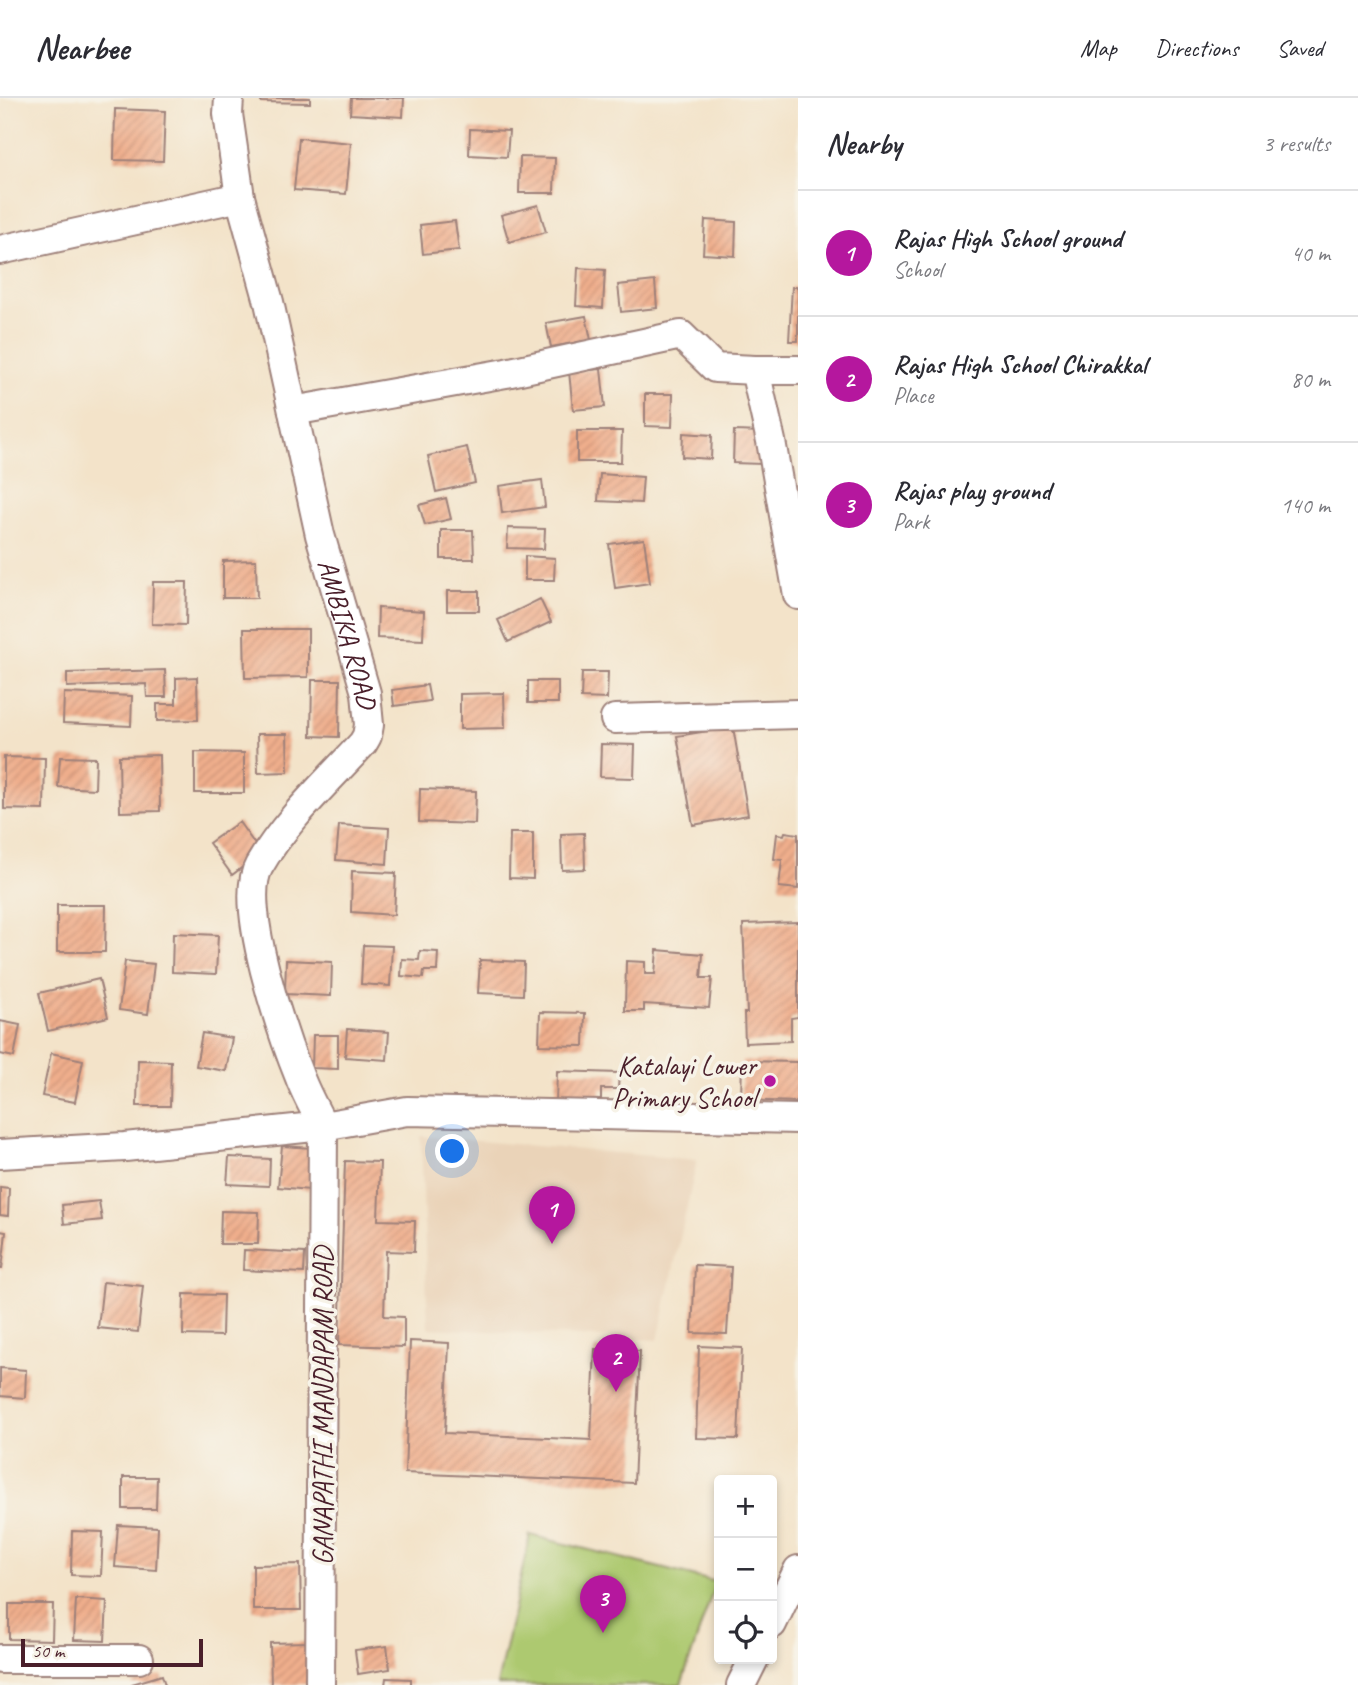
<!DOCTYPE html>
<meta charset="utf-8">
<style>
:root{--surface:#fff;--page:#f7f7f7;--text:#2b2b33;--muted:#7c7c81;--line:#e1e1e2;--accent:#b5179e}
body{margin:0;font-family:Caveat,sans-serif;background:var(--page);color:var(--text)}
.controls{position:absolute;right:21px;bottom:21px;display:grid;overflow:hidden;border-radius:7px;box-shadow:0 4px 10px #0003}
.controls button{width:63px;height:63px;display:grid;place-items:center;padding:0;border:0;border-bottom:2px solid var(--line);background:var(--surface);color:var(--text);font:35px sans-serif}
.scale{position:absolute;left:21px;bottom:18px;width:182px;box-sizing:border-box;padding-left:7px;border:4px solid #4a1f2b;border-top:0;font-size:19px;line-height:24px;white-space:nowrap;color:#4a1f2b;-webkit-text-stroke:5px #f7f3e8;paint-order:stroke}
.you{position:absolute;left:453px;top:1054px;width:24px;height:24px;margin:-18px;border:5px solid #fff;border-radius:50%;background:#1a73e8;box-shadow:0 0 0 10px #1a73e833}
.badge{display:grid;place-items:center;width:46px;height:46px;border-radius:50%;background:var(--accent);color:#fff;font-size:23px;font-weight:700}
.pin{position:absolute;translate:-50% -58px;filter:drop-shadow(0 2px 4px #0008)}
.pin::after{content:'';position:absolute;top:37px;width:24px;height:21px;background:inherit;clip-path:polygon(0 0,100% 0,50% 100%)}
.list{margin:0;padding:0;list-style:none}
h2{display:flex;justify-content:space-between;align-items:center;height:91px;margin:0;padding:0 28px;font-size:30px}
h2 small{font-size:23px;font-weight:400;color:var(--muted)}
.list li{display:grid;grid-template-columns:46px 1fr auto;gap:21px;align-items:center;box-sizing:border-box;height:126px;padding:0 28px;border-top:2px solid var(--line)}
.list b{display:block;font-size:26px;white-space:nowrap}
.list p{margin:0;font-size:23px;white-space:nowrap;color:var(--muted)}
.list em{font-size:23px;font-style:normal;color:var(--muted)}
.icon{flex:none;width:38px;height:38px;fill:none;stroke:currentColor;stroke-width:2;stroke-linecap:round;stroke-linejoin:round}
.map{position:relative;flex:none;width:798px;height:1587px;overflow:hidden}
header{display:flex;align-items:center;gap:42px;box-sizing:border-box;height:98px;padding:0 35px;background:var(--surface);border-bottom:2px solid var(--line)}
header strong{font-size:33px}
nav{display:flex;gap:38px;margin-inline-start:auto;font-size:24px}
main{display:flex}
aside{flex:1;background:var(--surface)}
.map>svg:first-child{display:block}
.built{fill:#ead3b8}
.park{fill:#adc970;stroke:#7c744e;stroke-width:2}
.building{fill:url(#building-hatch)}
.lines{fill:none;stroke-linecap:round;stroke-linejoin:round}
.minor-casing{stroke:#9e817a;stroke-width:32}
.minor{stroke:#fff;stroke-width:28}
.poi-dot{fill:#b5179e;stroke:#f7f3e8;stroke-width:2.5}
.labels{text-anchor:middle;stroke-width:7;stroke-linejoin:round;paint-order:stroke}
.street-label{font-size:28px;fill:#4a1f2b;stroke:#f7f3e8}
.poi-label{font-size:28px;fill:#4a1f2b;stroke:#f7f3e8;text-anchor:end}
</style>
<header>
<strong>Nearbee</strong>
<nav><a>Map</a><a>Directions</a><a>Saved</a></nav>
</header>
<main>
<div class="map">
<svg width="798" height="1587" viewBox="0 0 798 1587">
<defs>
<pattern id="building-hatch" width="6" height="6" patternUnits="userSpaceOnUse" patternTransform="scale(1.75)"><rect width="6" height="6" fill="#efae8c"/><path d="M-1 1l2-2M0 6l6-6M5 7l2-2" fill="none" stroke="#ce9579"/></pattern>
</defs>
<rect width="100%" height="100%" fill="#f7f3e8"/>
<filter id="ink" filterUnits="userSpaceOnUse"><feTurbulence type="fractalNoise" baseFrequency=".0143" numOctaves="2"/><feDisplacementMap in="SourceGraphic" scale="14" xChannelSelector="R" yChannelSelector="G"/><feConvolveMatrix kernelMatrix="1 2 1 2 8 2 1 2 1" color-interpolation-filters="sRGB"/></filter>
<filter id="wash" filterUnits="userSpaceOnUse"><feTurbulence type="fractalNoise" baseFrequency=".00686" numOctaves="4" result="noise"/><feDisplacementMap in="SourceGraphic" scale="28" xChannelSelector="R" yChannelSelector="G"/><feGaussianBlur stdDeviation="1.57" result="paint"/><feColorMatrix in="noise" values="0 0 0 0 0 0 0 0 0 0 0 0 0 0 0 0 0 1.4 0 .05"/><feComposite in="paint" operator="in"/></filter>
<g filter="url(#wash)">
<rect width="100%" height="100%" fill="#f3e3c9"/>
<path class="built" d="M421 1038 697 1062 658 1242 428 1230Z"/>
<path class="park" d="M530 1437 716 1484 681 1587H497Z"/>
<g id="blocks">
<path class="building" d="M261 0H310V5L261 4Z
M351 0H404L403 19 350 16Z
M115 11 165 13 163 63 114 62Z
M470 31 509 33 507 59 469 57Z
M299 40 351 45 346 96 294 92Z
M520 59 555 60 554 95H519Z
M538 107 546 134 509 144 501 117Z
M705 122 736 124 735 158 703 156Z
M455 123 459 152 423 156 420 127Z
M578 170 605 172 603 210 576 208Z
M655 183 657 210 621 214 618 187Z
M792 189H798V243H789Z
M586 218 591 242 551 249 546 225Z
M601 271 605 309 573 312 569 274Z
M645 296H673L672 329 645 328Z
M577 333H622L621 364H577Z
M734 333 762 334V366L733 365Z
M683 335 712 337 711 361 682 359Z
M467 349 475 385 436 394 428 358Z
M600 376 643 379 641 405 598 403Z
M542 382 545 409 502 415 499 388Z
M446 400 451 421 425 427 419 407Z
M508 430 545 431 544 451 507 450Z
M441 432H473L474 461H441Z
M644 441 650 485 615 490 609 446Z
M525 458 555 460 554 482H525Z
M256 462 257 500H223V463Z
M153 484H187L186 527 152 526Z
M447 493H479V513H447Z
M540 501 551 524 508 544 498 522Z
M378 510 424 513 423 542 377 540Z
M244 531H308V579L245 580Z
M165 572 166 599H147L146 586 67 589V575Z
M582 574H608L607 601 581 600Z
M197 579 198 622 157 623V606H176V580Z
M312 582H340L339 639 311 638Z
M528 583H558V605H528Z
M427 587 430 603 394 608 392 592Z
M64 595 132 598 131 628 63 625Z
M504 595 505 630 460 631V596Z
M733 629 748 717 693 727 677 638Z
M257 636H287L288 674 258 675Z
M601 646 635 647 634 680 600 679Z
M195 654 244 655V695H195Z
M159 657 160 713 120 714 119 658Z
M4 659 45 660 44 712 4 711Z
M60 659 96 660 95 691 58 689Z
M420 691 476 693 475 726 419 724Z
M239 724 261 755 232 777 209 745Z
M339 727 389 730 387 766 336 762Z
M785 734 798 736V791L779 789 782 762 774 761 777 736 784 737Z
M510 735H533V781L509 780Z
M584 735 585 771 562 772 561 736Z
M352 773 396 775 394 817 351 814Z
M57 807H106L105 854H57Z
M798 824V919L791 920V943L745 945 744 915H747L743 826Z
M173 835 218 837 216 876 172 874Z
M363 847 392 848 390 888 361 886Z
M657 852 703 856 701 880H712L709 910 644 906V913H625L626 863 645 864V876H655Z
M420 853 438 854 437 873H424L423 880 401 878 402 861 419 862Z
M286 862 332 864 331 898 285 896Z
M480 862 524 864 523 897 478 895Z
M125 863 154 866 148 916 119 912Z
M99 881 108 919 48 933 39 895Z
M540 914 585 915 584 948 539 947Z
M0 923 20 927 14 959 0 956Z
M347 931 389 934 387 962 345 959Z
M202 935 232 940 226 973 196 968Z
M313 937H338V971L312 970Z
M51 955 83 962 75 1004 42 998Z
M138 962 171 963 170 1008H137Z
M742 963 798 964V1004L741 1002Z
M557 973 619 975 618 991H601V1007L556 1005Z
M282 1048 312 1050 309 1092 278 1089Z
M229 1059 270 1061 269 1088 227 1086Z
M345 1063 380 1064 378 1122 415 1123 414 1154 386 1153 384 1218 404 1219V1249L339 1247Z
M0 1089 9 1090 8 1118 0 1117Z
M99 1103 102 1122 64 1126 62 1107Z
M221 1113 259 1114 258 1146H220Z
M0 1133 6 1134 2 1171H0Z
M244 1152 305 1155 304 1175 243 1172Z
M695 1167 731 1169 727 1236 692 1235Z
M103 1184 143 1188 138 1234 98 1230Z
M184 1196 223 1197 222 1238 183 1237Z
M410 1243 449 1245 445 1335 591 1342 595 1251 640 1253 634 1385 405 1375Z
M699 1248 742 1250 738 1341 696 1340Z
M0 1270 26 1272 25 1300 0 1298Z
M123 1379H157L156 1411H123Z
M118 1427 158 1429 156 1472 115 1469Z
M72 1433 103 1434 101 1478 71 1477Z
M300 1466 301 1512H253V1467Z
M76 1501 107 1503 105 1543 74 1542Z
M9 1506H53L52 1542 9 1541Z
M307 1544 308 1586 271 1587 270 1545Z
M387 1548 390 1571 358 1576 355 1552Z
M162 1577 165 1587H132V1586Z
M386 1580 411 1581V1587H385Z"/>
</g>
</g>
<g filter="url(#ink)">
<use href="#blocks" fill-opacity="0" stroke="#9e817a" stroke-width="2"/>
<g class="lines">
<g class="minor-casing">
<g id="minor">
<path id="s1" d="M229 0 228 16 240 99 269 204 320 437 366 595 369 627 367 638 363 645C328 683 284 724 259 768 237 806 283 938 300 980 306 996 315 1012 323 1028L320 1587"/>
<path d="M0 152 240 99"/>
<path d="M755 272H798"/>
<path d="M293 313 506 275 681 237 715 270 755 272 771 343 798 497"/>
<path d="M615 621 798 616"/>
<path d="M0 1056 125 1049 323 1028 407 1013 798 1021"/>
<path d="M772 1526 798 1472"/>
<path d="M0 1561H139"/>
<path d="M741 1587 754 1561"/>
</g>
</g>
<use href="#minor" class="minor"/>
</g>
</g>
<circle class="poi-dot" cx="770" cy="983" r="7"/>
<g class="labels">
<g class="street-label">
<text dy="10" stroke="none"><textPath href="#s1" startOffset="550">AMBIKA ROAD</textPath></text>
<text transform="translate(322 1308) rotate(-90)" y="10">GANAPATHI MANDAPAM ROAD</text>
</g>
<g class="poi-label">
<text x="756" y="977">Katalayi Lower<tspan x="756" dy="32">Primary School</tspan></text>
</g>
</g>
</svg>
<div class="controls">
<button>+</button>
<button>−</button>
<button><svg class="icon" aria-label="locate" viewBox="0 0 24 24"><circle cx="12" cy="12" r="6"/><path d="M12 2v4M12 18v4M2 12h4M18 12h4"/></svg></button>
</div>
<div class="scale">50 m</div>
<div class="you"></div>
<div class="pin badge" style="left:552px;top:1146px">1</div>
<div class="pin badge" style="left:616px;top:1294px">2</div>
<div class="pin badge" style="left:603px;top:1535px">3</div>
</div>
<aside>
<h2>Nearby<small>3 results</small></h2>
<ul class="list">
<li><span class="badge">1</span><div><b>Rajas High School ground</b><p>School</p></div><em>40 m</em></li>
<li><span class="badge">2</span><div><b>Rajas High School Chirakkal</b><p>Place</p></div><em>80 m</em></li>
<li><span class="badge">3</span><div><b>Rajas play ground</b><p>Park</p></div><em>140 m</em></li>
</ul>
</aside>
</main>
